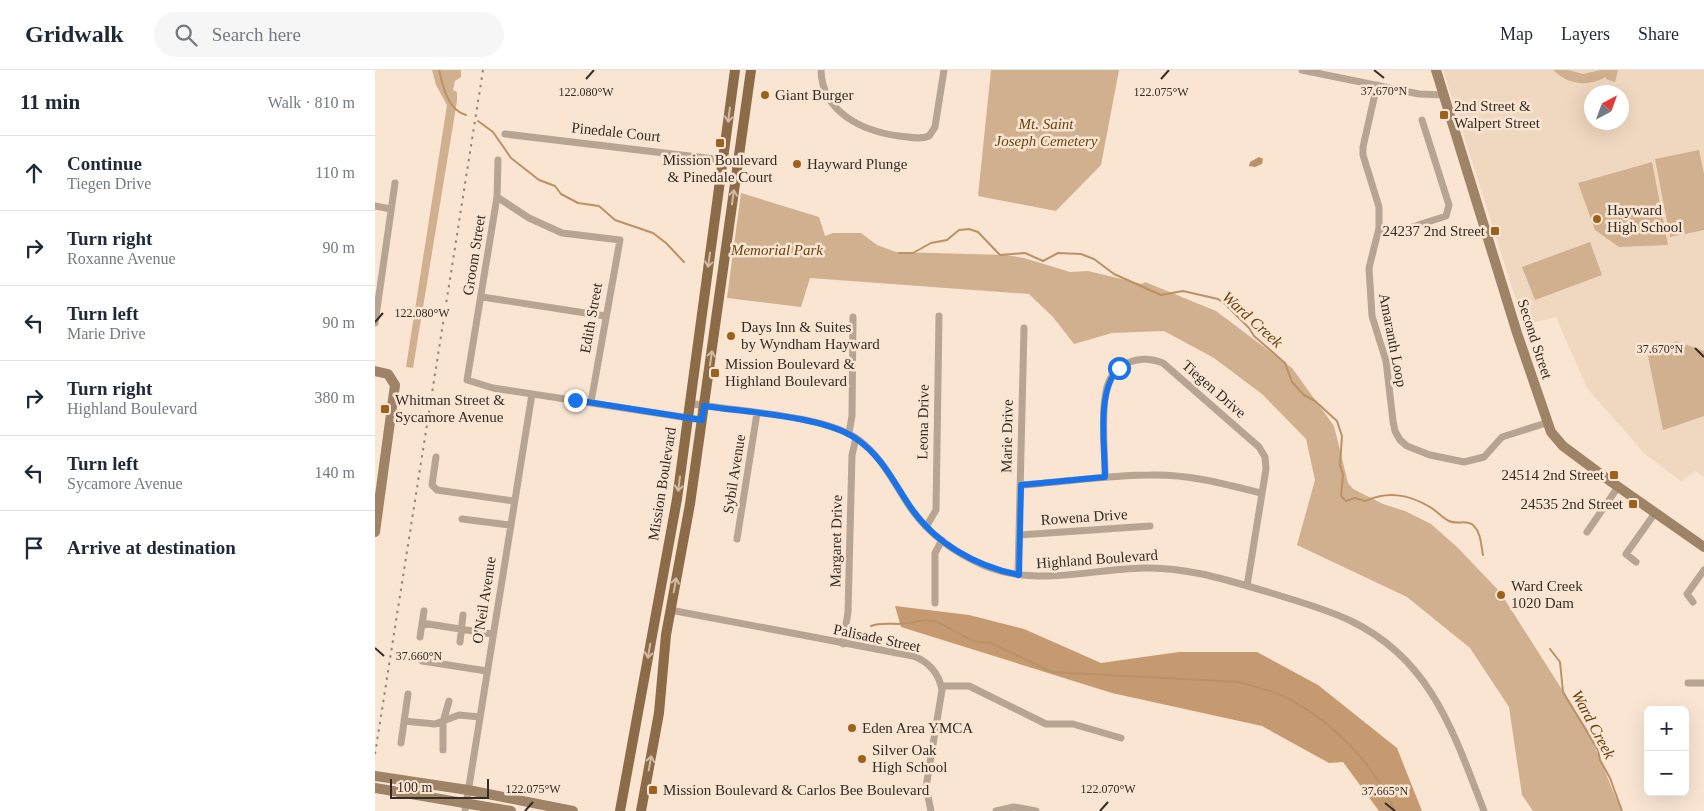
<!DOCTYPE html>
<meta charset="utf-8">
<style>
:root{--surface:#fff;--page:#f6f6f7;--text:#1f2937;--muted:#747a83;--line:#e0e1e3}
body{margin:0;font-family:"Times New Roman",serif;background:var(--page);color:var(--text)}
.controls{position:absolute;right:15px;bottom:15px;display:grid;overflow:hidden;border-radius:8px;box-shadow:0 5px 20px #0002}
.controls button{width:45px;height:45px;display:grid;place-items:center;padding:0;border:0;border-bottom:1px solid var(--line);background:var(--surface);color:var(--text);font:25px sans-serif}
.compass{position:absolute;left:1209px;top:15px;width:45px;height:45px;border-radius:50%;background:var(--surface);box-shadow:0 5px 20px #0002;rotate:41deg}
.scale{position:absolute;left:15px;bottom:12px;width:99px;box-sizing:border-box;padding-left:5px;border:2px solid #342d26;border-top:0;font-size:14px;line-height:18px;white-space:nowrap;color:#342d26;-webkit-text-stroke:4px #f9e5d2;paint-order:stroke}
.stop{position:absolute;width:15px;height:15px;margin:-11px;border:4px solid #1a73e8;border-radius:50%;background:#fff}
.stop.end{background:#1a73e8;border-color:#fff;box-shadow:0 1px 5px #0008}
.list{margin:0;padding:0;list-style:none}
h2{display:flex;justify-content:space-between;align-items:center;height:65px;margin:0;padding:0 20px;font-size:21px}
h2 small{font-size:16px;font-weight:400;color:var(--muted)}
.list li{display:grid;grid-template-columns:32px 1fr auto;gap:15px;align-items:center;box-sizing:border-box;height:75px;padding:0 20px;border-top:1px solid var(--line)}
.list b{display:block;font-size:19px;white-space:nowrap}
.list p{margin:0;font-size:16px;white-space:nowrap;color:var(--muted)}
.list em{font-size:16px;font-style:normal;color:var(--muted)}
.icon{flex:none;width:28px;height:28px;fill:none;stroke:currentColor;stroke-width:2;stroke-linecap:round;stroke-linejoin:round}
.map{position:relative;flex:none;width:1329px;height:741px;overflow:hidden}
header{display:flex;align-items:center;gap:30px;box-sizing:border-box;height:70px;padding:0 25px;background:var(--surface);border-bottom:1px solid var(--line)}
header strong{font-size:24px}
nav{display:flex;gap:28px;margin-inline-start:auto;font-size:18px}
.search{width:350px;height:45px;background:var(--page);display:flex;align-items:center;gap:12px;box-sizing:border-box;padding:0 18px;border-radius:28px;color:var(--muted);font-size:19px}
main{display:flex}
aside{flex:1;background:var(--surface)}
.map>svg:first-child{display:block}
.built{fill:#f0d7bf;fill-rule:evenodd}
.green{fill:#d1b08f}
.forest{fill:#c59a70}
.water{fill:#bb9166}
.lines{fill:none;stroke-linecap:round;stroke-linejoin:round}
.stream{stroke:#bb9166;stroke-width:2}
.street{stroke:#b8a492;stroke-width:7}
.secondary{stroke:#9f8367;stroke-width:10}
.primary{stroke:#8c6b48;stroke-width:10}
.rail{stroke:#938679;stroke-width:2;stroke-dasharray:2.5 5;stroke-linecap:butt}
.oneway{stroke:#d3baa2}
.route{stroke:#1a73e8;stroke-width:6}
.ticks{fill:none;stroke:#342d26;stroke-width:2}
.poi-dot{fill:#9b621e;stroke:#f9e5d2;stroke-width:2}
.labels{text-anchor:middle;stroke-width:5;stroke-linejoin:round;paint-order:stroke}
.poi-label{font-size:15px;fill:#342d26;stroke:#f9e5d2;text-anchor:start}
.park-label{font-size:15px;font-style:italic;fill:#6d4310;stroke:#f9e5d2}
.street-label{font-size:15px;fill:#342d26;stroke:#f9e5d2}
.water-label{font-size:16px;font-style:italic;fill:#6b420d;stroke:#f9e5d2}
.ticks-label{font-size:12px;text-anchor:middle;fill:#342d26;stroke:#f9e5d2;stroke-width:5;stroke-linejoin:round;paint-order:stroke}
</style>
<header>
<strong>Gridwalk</strong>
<div class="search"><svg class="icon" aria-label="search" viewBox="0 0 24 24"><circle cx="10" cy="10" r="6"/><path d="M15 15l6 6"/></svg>Search here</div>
<nav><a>Map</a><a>Layers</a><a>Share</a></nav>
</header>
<main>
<aside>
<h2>11 min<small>Walk · 810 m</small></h2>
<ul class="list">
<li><svg class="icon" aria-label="ahead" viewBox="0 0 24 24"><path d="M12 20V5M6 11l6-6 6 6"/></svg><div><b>Continue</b><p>Tiegen Drive</p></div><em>110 m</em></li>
<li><svg class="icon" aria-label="right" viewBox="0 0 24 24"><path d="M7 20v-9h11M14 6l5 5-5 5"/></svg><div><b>Turn right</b><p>Roxanne Avenue</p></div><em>90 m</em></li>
<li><svg class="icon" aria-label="left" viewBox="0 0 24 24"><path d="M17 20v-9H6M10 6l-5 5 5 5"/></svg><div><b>Turn left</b><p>Marie Drive</p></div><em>90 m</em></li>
<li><svg class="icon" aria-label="right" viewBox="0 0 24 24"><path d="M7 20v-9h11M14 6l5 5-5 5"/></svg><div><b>Turn right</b><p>Highland Boulevard</p></div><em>380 m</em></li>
<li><svg class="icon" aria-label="left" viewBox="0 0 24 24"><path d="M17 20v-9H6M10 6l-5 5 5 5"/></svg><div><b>Turn left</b><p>Sycamore Avenue</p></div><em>140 m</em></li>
<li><svg class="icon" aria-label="arrive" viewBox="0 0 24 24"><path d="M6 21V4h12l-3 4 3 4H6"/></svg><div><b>Arrive at destination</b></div></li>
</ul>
</aside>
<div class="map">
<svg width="1329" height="741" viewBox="0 0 1329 741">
<rect width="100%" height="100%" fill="#f9e5d2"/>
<path class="built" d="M1068 0H1329V407L1320 401 1306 411 1270 384 1212 318 1181 247 1149 255ZM1216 22H1246V52H1216Z"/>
<path class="green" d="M57 0H86V7L80 11 78 20 82 22V31L38 298 31 297 72 35 61 15Z
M616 0H744L726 95 681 141 603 126Z
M1178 0H1193L1208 4 1225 0H1243L1240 12 1231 9V7C1213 17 1193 15 1178 0Z
M1324 80 1329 104V160L1295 167 1280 89Z
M1277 92 1293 175 1244 177 1220 160 1203 113Z
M366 123 444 147 450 166 458 163H486L502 175 521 182 631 185 649 188 695 202 713 201 767 214 770 212 841 241 917 298 959 356 973 413 978 419 1008 434 1030 441 1056 454 1082 477 1125 522 1212 659C1225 686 1234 714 1247 741H1158L1147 725 1134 637 1095 578 1032 527 922 475 940 410 931 369 887 324 839 288 789 261 737 263 699 274 678 247 654 224 435 208 426 237 352 228Z
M1215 172 1227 205 1160 230 1147 197Z
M1301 271 1329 281V346L1288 360 1273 286Z"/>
<path class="forest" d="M520 536 594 545 649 559 726 593 804 582H882L943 615 1022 678 1047 741H1004L968 692 954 693 887 656 737 623 526 557Z"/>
<path class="water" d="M884 87 888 89 887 94 880 97 874 96 875 92Z"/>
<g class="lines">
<path class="stream" d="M64 0C68 17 73 40 91 45
M103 51 118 62 136 88 164 110 180 116 186 124 203 133 224 136 240 150 278 163 291 173 309 192
M524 183H538L556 173 572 170 584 160 594 159 603 162 625 185 650 183 668 191 683 183 706 184 719 189 739 204 786 225 808 221 843 229 849 233 874 258 879 266 910 293 917 312 929 325 940 331 962 351 967 366 965 395 968 405 966 426 971 431 980 428 990 431C1013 421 1033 424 1055 437 1062 441 1067 448 1074 451 1082 455 1093 449 1099 456 1106 463 1106 475 1108 485
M496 556C509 551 521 556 534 553 545 551 553 548 564 553 579 559 598 576 614 572L677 602 864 612C880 617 899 621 914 629 960 653 998 694 1020 741
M1175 579 1185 592 1188 622 1223 680 1225 690 1235 708 1247 741"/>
<path class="street" d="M446 0C447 43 488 61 524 66 534 67 545 70 554 66L560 57 569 0
M927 0 1044 24 1070 25
M1002 15 988 77V85L1004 137V158L994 198 997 246 1011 291 1018 351 1020 361 1025 370 1032 376 1055 385 1089 392 1109 387 1127 367 1171 353
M130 64 348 90
M123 90 122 127 92 310 118 318 327 350
M122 127 154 148 187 163 245 170 216 332
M0 136 16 139
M1004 158 1009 162 1025 161 1071 146 1074 135 1047 50
M107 227 230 246
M0 253 20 113
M314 333C360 342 449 344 484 370 509 389 520 416 537 440 555 465 582 484 610 496 663 517 714 499 769 498 812 497 852 510 893 522 921 531 949 538 976 551 1057 590 1079 664 1109 741
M474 363 477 346 478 247
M61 387 57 415 62 420 138 431
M730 407C730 381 726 346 731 321 736 294 763 283 788 293L884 377 890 387 891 399 872 516
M646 415C689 412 733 405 776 405 814 404 850 414 886 423
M87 449 135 455
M551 457 561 440 564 246
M1212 462 1243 417
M644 465 775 456
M362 469 382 343
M1261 492 1251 484 1280 443
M643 505 649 258
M1318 532 1312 524 1329 500
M560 533V483L567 470
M295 540 538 586C553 591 564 603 567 620L551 717 556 741
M47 553 117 564
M45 567 49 541
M85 572 88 545
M468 574 473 542 477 385 481 368
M47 591 112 601
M1313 613H1329
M566 616H594L671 654H698L746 668
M29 651 60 654 84 645 105 647
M26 673 33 624
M68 680V652L74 631
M90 741 157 324
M621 741 639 737 661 741"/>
<path class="secondary" d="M1061 0 1142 263 1176 362 1188 376 1235 411 1329 477
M0 301 13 304 20 315 0 462
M0 706 93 720 198 741
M0 718 136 741"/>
<path class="primary" d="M245 741 302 429 360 0
M266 741 284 643 291 565 315 434 376 0"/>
<path class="rail" d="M0 684 108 0"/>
</g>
<defs><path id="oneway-shaft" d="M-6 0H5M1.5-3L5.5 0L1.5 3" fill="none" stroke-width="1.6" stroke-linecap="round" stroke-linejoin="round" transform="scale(1.25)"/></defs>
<g class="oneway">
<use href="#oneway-shaft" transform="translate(354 45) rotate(97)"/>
<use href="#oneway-shaft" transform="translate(358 127) rotate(-82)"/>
<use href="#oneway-shaft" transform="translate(334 190) rotate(98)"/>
<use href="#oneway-shaft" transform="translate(336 288) rotate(-82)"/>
<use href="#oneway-shaft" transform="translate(304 414) rotate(97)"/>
<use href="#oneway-shaft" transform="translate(300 515) rotate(-80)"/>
<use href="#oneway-shaft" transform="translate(274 581) rotate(100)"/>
<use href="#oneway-shaft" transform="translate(275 693) rotate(-80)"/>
</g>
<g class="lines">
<path class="route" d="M200 330 327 350 329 336C369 342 448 346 480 368 506 385 518 411 534 435 559 473 600 496 644 505L646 415 730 407C730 376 721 321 744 298"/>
</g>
<path class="ticks" d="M999 0 1009 8M211 9 219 0M786 9 794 0M0 252 8 243M1320 278 1329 287M0 578 9 586M1010 733 1020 741M150 741 158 732M725 741 733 732"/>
<g class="poi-dot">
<circle cx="390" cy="25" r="5"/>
<rect x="1064" y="40" width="10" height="10" rx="2.5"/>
<rect x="340" y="68" width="10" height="10" rx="2.5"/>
<circle cx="422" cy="94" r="5"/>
<circle cx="1222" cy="149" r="5"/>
<rect x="1115" y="156" width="10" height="10" rx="2.5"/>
<circle cx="356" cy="266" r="5"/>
<rect x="335" y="298" width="10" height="10" rx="2.5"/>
<rect x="5" y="334" width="10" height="10" rx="2.5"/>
<rect x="1234" y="400" width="10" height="10" rx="2.5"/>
<rect x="1253" y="429" width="10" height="10" rx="2.5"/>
<circle cx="1126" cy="525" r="5"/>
<circle cx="477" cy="658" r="5"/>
<circle cx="487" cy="689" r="5"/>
<rect x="273" y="715" width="10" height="10" rx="2.5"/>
</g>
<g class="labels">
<g class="poi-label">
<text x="400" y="30">Giant Burger</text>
<text x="1079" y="41">2nd Street &amp;<tspan x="1079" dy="17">Walpert Street</tspan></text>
<text x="345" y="95" text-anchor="middle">Mission Boulevard<tspan x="345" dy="17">&amp; Pinedale Court</tspan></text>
<text x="432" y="99">Hayward Plunge</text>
<text x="1232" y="145">Hayward<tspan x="1232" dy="17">High School</tspan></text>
<text x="1110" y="166" text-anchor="end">24237 2nd Street</text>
<text x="366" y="262">Days Inn &amp; Suites<tspan x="366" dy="17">by Wyndham Hayward</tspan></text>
<text x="350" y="299">Mission Boulevard &amp;<tspan x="350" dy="17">Highland Boulevard</tspan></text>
<text x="20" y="335">Whitman Street &amp;<tspan x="20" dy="17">Sycamore Avenue</tspan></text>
<text x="1229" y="410" text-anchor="end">24514 2nd Street</text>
<text x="1248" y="439" text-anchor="end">24535 2nd Street</text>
<text x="1136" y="521">Ward Creek<tspan x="1136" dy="17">1020 Dam</tspan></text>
<text x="487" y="663">Eden Area YMCA</text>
<text x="497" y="685">Silver Oak<tspan x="497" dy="17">High School</tspan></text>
<text x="288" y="725">Mission Boulevard &amp; Carlos Bee Boulevard</text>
</g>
<g class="park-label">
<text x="671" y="59">Mt. Saint<tspan x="671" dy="17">Joseph Cemetery</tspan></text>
<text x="402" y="185">Memorial Park</text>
</g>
<g class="street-label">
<text transform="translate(241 62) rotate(6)" y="5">Pinedale Court</text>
<text transform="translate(99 185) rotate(-81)" y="5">Groom Street</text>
<text transform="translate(216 248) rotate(-80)" y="5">Edith Street</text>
<text transform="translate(1160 269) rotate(72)" y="5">Second Street</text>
<text transform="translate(1018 270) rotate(79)" y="5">Amaranth Loop</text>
<text transform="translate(839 319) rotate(41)" y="5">Tiegen Drive</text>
<text transform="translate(548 352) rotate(-89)" y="5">Leona Drive</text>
<text transform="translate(632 366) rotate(-89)" y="5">Marie Drive</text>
<text transform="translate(359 404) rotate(-81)" y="5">Sybil Avenue</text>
<text transform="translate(287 414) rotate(-81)" y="5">Mission Boulevard</text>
<text transform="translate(709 447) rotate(-4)" y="5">Rowena Drive</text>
<text transform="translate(461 471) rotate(-89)" y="5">Margaret Drive</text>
<text transform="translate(722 489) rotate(-4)" y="5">Highland Boulevard</text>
<text transform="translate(109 530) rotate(-81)" y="5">O'Neil Avenue</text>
<text transform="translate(502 568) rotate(12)" y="5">Palisade Street</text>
</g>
<g class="water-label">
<text transform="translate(878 249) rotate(42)" y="6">Ward Creek</text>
<text transform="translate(1219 654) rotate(62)" y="6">Ward Creek</text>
</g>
</g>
<g class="ticks-label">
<text x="1009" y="25">37.670°N</text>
<text x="786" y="26">122.075°W</text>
<text x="211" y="26">122.080°W</text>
<text x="47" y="247">122.080°W</text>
<text x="1285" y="283">37.670°N</text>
<text x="44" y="590">37.660°N</text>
<text x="158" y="723">122.075°W</text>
<text x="733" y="723">122.070°W</text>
<text x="1010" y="725">37.665°N</text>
</g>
</svg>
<div class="controls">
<button>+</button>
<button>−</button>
</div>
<svg class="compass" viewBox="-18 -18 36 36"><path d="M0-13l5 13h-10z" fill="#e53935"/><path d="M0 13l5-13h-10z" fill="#747a83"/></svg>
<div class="scale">100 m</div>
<div class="stop" style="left:744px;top:298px"></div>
<div class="stop end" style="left:200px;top:330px"></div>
</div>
</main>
